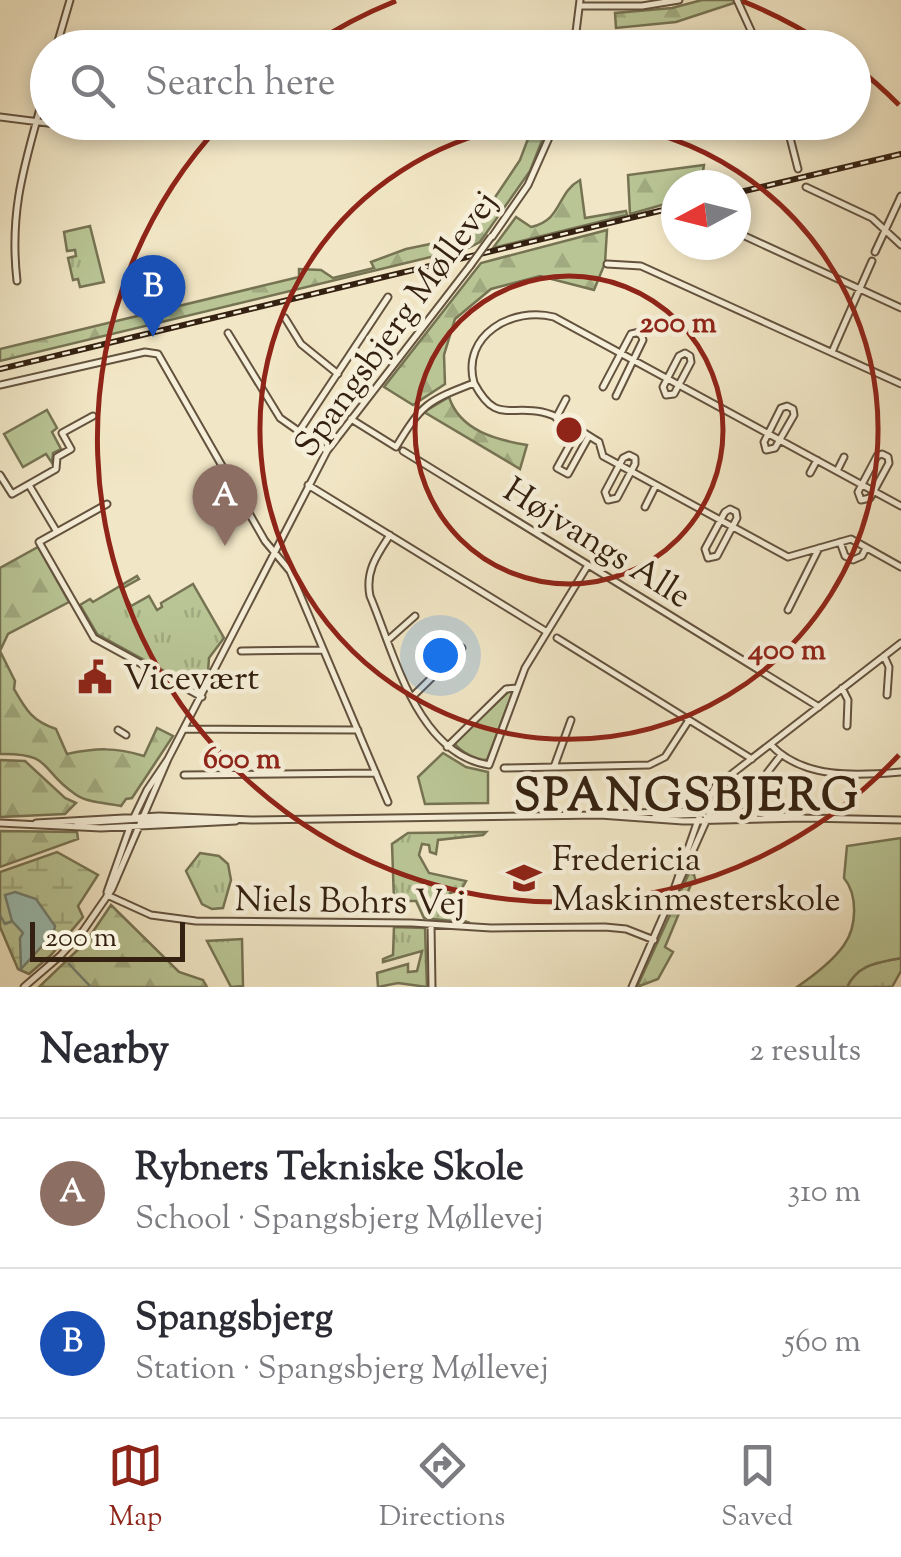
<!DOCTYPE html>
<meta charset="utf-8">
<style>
:root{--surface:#fff;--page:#f7f7f7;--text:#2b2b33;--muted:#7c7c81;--line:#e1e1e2;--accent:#8f2418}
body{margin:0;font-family:"Sorts Mill Goudy",serif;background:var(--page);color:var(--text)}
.compass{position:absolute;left:661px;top:170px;width:90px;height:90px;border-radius:50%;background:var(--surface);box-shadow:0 5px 15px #0003;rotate:263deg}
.scale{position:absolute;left:30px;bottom:25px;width:155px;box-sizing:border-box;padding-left:10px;border:5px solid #342111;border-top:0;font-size:28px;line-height:35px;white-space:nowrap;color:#342111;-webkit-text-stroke:8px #f6efd9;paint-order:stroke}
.you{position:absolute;left:440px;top:655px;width:35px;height:35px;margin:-25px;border:8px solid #fff;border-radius:50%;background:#1a73e8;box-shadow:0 0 0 15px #1a73e833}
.badge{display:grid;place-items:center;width:65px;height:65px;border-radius:50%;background:var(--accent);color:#fff;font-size:32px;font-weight:700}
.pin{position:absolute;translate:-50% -82px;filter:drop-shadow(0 2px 5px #0008)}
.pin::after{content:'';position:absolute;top:52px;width:35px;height:30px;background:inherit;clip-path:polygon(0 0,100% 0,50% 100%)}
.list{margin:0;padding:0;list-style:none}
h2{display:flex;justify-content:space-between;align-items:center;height:130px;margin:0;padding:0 40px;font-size:42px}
h2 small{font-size:32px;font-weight:400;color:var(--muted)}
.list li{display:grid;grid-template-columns:65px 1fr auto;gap:30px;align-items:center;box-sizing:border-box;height:150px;padding:0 40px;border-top:2px solid var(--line)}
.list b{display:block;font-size:38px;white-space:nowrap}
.list p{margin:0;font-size:32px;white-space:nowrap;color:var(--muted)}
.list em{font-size:32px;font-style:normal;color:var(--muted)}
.icon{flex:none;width:55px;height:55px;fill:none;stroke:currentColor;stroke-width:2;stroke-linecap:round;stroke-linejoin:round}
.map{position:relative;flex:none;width:901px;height:987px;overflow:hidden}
.search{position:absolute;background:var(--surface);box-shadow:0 5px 15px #0003;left:30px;right:30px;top:30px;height:110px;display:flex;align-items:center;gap:25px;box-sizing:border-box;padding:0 35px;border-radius:55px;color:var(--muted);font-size:38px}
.sheet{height:430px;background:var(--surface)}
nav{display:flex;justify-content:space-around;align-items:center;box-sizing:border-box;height:140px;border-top:2px solid var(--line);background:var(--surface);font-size:28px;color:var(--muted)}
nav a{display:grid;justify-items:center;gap:5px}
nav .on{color:var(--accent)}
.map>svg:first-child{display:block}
.grass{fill:url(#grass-tufts);stroke:#767353;stroke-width:2.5}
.forest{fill:url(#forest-firs);stroke:#767353;stroke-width:2.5}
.wetland{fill:url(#wetland-marsh);stroke:#767353;stroke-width:2.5}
.park{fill:#b9c595;stroke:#767353;stroke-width:2.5}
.water{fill:#9bbfb5;stroke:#728073;stroke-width:2.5}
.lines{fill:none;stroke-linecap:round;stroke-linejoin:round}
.stream{stroke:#728073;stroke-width:2.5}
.minor-casing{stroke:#63523e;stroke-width:9}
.minor{stroke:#f6efd9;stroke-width:5}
.rail-casing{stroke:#342111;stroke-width:6}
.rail{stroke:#f6efd9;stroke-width:2.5;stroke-dasharray:8;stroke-linecap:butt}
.minor-bridge-casing{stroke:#63523e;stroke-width:9;stroke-linecap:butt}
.minor-bridge{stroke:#f6efd9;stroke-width:5}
.ring{fill:none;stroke:#8f2418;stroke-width:5}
.labels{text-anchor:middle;stroke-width:9;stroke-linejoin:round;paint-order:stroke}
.street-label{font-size:35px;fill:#342111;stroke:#f6efd9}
.poi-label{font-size:35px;fill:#342111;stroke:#f6efd9;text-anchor:start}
.district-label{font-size:45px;font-weight:bold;letter-spacing:2.5px;fill:#342111;stroke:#f6efd9}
.centre{fill:#8f2418;stroke:#f6efd9;stroke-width:5}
.ring-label{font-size:30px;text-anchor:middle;font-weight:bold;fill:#8f2418;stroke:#f6efd9;stroke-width:9;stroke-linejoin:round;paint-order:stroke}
</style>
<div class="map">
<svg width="901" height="987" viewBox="0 0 901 987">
<defs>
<pattern id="grass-tufts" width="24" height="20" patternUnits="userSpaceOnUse" patternTransform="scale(2.5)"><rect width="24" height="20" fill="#b9c595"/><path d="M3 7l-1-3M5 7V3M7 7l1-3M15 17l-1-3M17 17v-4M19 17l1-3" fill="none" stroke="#a0a97f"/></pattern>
<pattern id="forest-firs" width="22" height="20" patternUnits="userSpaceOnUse" patternTransform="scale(2.5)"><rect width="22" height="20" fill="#b9c595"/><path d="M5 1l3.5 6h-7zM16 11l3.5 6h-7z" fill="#a0a97f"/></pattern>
<pattern id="wetland-marsh" width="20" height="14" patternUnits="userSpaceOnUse" patternTransform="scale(2.5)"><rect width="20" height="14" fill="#b9c595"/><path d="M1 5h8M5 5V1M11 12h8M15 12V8" fill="none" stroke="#a0a97f"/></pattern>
</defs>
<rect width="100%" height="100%" fill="#f1e6c5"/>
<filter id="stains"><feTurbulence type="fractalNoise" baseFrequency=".002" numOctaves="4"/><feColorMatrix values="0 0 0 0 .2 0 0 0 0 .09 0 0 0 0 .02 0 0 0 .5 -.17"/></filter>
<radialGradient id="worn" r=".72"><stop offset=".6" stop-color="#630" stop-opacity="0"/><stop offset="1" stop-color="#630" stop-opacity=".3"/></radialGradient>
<path class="grass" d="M90 226 104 282 80 287 78 279 73 280 68 258 76 256 75 250 67 251 64 232Z
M137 576 139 579 121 589 131 606 149 596 157 610 162 607 161 603 193 584 224 638 209 658 208 672 199 690 97 634 80 605 90 599 93 602Z
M486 832 483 835 438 840 436 854 430 852 429 845 422 844 419 855 429 873 466 881 461 890 450 893 446 908 450 916 470 923 424 918 416 901H394L392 844 408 833Z
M200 853 219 856 228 864 231 880 223 908 212 909 202 904 186 871Z
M394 927 425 928 427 987 398 983 378 987 377 973 408 964V972L417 971 422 951 383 962V959L393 955Z
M242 939 243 986 231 987 207 941Z
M901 958V971L892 987H847C858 964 877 963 901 958Z"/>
<path class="forest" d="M702 0H743L676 22 616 28 615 13 672 8Z
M534 123H549L530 171 480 242 468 248 0 361V349L299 277V269L321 270 333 278 374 268 371 262 406 249 469 236 520 160Z
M704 165 702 177 708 185H676V201L630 214 628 175Z
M580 180 585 218 626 211 627 215 493 248 516 217 531 227C563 220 556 193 580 180Z
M607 230 605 263 594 290 540 276 491 289 455 319 444 355 445 384 413 405 384 387 481 263Z
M449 397C460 431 497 440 527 445L520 469 424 412Z
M38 547 69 602 8 634 0 651 15 681 14 689C26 710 32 721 56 729L67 754C96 748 115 747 144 756L157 728 173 736 132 798 126 799 121 806C107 803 87 803 75 794 39 770 54 753 0 754V568Z
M0 760 25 761 65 798 76 803 65 814 0 817Z
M0 831 77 832 78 839 0 867Z
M689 873 694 875 696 882H692L665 947 673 952 658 979 637 987Z
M111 905 179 972 203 980 207 987H39L86 942Z"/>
<path class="wetland" d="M57 852 98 875 78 906 83 917 51 955 29 974 18 969 0 927V872Z"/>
<path class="park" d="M47 410 57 428 52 432 61 449 53 453 52 463 46 454 23 467 4 434Z
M509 691H513L487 760C476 760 461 752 454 743Z
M443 753 466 767 488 772V803L425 804 418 777Z
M901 838V958C877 963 858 964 847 987H797C813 976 833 961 844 945 857 927 858 895 844 878L847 846Z"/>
<path class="water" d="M15 892 36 899 55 926 51 946 43 945 21 969 20 938 23 933 12 921 5 895Z"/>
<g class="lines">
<path class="stream" d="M0 915 5 924 12 921
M69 964 91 987"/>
<g class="minor-casing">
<path id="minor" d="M737 0 759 48
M580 6H642L679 0
M56 48 70 0
M574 48 580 0
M0 117 79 127 159 122
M786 122 798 169
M806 187 872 218 901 245
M736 232 901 308
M492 237 528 185 556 122
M875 252 901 196
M607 264 641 266 901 384
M17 281C8 202 29 153 48 79
M285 318 301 344 338 374
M228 333 280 418 327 451
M832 352 872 261
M685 353 690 356 691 362 674 394 666 395 663 387 679 356Z
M474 383C461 335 513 306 554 317L901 506
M0 385 145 352 158 354 265 541 290 571 388 802
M603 387 631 334 640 332 643 340 616 396
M787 406 793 409 794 415 775 448 766 450 764 442 781 408Z
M556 418 566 399
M351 419 396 447C422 404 427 401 474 383 496 424 508 405 542 412 561 416 582 432 599 442L603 456 788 557 851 539 901 567
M578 430 557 468 568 474 589 436
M298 433 388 297
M403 451 819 707
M882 454 888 457 889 463 870 498 861 500 858 492 877 456Z
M629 455 635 458V464L617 498 608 500 605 492 623 458Z
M837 471 844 457
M810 473 817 460
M0 475 12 494 56 469 57 457 71 449 62 433 93 416
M29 485 57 532
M308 485 547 632
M107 504 39 542 94 638 202 697
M645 507 656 485
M730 509 736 512 737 518 717 556 708 558 705 549 725 512Z
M390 535C377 555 365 571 370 596 395 655 417 754 489 765L525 668 588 565
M840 542 845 556 853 560 862 556 866 548
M788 610 819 548
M557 638 752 759
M388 640 415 616
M241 651 323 650
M884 656 889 667 887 695
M842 688 848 700 847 726
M412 697 462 648
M185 729 358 730
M118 730 126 735
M771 745C803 779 856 776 901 772
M447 747 506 689 517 688
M554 767 571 720
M504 768 649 765 665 757 689 720
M184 775 376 773
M766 792 767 773 781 755
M605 814 726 810 805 818 901 820
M655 816 703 814
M134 817 147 790 168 759
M706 817 755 815
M142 822 201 818
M0 823 101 828 236 821
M36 823 159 816 251 820 600 815 683 821 805 818
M77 823 140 819
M675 891 720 790 728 779
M107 892 130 827
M107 895 151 915 196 921 412 923 491 928 605 927 626 929 654 940
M431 925 432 987
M24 987 60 956 83 931 112 889 168 759 327 451 470 266
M632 987 671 898 698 820 715 787 901 643"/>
</g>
<use href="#minor" class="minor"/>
<g class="rail-casing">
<path id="rail" d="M736 193 901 154
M0 369 676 207"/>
</g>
<use href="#rail" class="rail"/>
<g class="minor-bridge-casing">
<path id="minor-bridge" d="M470 266 491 237"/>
</g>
<use href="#minor-bridge" class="minor-bridge"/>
</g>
<g class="ring">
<circle cx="569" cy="430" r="154"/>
<path d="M601 123A309 309 0 1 1 537 123"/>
<path d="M899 755A463 463 0 0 1 222 123M310 46A463 463 0 0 1 396 1M742 1A463 463 0 0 1 828 46M854 65A463 463 0 0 1 899 105"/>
</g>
<defs>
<g id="civic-bare" transform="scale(2.7)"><path d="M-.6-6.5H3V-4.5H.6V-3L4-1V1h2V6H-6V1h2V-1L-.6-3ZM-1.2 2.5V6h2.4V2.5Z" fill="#8f2418" stroke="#f6efd9" stroke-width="2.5" paint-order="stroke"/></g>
<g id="university-bare" transform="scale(2.7)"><path d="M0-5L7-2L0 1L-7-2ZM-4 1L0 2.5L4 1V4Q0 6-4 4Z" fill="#8f2418" stroke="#f6efd9" stroke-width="2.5" paint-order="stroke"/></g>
</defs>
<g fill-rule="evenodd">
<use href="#civic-bare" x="95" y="677"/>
<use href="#university-bare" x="524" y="878"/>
</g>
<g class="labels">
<g class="street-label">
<text transform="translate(395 323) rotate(-54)" y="12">Spangsbjerg Møllevej</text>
<text transform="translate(598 542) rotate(32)" y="12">Højvangs Alle</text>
<text transform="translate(350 900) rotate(1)" y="12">Niels Bohrs Vej</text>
</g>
<g class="poi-label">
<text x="123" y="689">Vicevært</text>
<text x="552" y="870">Fredericia<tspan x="552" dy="40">Maskinmesterskole</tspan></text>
</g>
<g class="district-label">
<text x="687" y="810">SPANGSBJERG</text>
</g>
</g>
<circle cx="569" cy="430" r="15" class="centre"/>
<g class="ring-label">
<text x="678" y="332">200 m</text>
<text x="787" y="659">400 m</text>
<text x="242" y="768">600 m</text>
</g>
<rect width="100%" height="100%" filter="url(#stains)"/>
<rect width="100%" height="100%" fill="url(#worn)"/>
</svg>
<svg class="compass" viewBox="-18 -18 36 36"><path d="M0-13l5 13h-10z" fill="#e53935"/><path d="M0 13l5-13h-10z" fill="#7c7c81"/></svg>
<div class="scale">200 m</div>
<div class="you"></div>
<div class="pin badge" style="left:225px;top:546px;background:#8d6e63">A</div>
<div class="pin badge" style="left:153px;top:337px;background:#1a4fb4">B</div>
<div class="search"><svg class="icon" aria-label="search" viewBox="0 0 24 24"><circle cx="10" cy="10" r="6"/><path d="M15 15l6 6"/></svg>Search here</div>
</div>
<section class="sheet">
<h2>Nearby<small>2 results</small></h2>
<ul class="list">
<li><span class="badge" style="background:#8d6e63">A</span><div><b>Rybners Tekniske Skole</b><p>School · Spangsbjerg Møllevej</p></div><em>310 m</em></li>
<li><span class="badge" style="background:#1a4fb4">B</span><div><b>Spangsbjerg</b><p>Station · Spangsbjerg Møllevej</p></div><em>560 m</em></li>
</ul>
</section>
<nav>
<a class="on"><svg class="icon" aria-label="map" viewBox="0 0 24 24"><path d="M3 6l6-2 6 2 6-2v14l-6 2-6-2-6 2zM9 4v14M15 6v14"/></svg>Map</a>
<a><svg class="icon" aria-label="directions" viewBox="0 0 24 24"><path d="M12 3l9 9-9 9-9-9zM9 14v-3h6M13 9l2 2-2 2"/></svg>Directions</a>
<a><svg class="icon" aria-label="saved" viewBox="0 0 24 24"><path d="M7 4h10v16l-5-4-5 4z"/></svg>Saved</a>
</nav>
